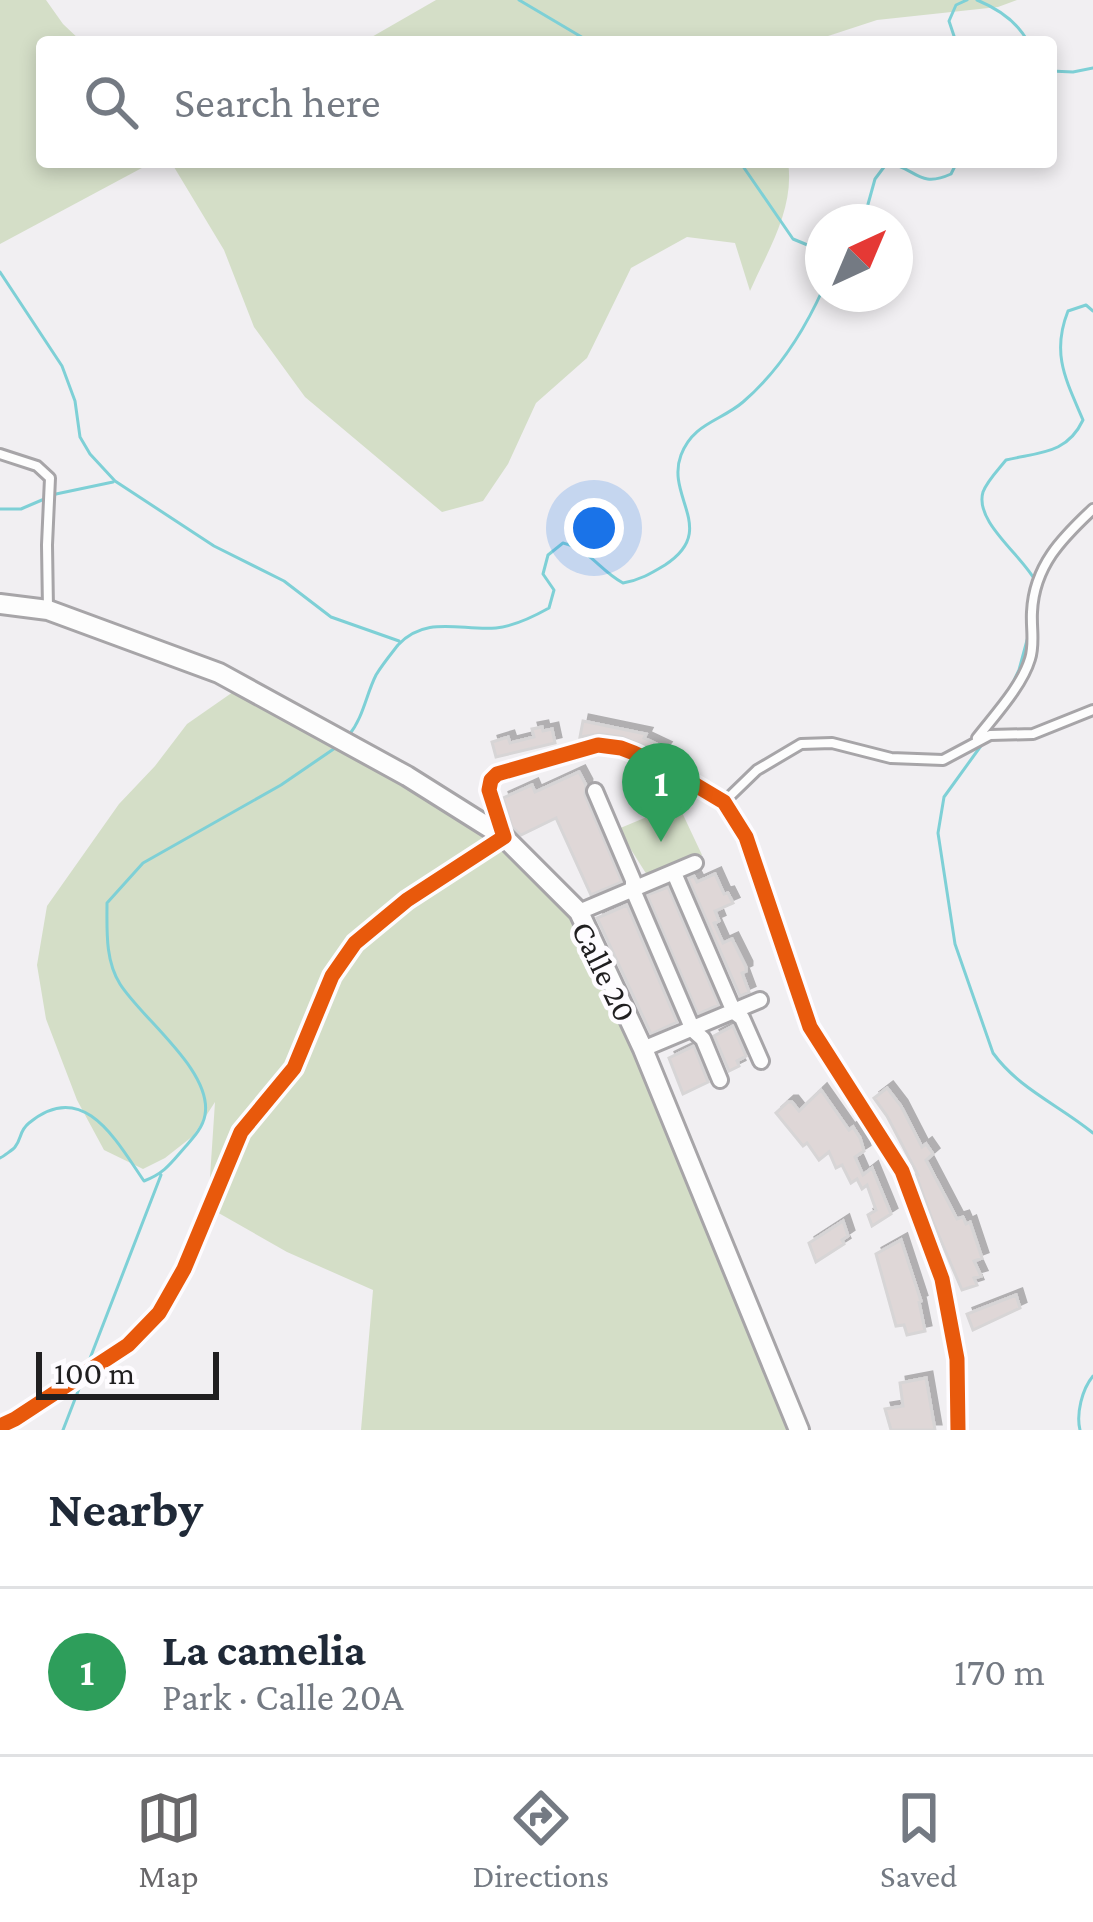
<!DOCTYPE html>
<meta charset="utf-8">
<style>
:root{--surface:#fff;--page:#f6f6f7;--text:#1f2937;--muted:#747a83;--line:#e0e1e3;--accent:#69686a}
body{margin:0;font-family:"Crimson Pro",serif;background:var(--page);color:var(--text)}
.compass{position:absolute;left:805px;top:204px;width:108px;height:108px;border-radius:50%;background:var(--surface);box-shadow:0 6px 18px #0003;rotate:44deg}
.scale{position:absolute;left:36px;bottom:30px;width:183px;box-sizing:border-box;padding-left:12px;border:6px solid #201f20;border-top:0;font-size:33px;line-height:42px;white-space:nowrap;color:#201f20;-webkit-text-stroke:9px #fefcff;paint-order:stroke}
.you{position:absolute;left:594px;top:528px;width:42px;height:42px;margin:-30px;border:9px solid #fff;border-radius:50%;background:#1a73e8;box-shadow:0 0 0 18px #1a73e833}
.badge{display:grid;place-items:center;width:78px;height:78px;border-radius:50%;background:var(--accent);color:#fff;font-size:39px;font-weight:700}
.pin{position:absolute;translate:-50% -99px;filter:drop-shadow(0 3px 6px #0008)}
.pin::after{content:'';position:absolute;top:63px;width:42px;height:36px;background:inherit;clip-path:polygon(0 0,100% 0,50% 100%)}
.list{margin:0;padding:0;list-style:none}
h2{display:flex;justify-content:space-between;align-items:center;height:156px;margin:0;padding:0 48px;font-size:51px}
h2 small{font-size:39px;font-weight:400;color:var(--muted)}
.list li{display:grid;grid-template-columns:78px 1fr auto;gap:36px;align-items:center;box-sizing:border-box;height:168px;padding:0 48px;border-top:3px solid var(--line)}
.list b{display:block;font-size:45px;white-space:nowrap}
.list p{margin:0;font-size:39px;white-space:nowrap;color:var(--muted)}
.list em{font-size:39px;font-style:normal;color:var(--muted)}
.icon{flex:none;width:66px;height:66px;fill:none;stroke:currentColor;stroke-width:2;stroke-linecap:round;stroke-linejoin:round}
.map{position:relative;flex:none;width:1093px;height:1430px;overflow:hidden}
.search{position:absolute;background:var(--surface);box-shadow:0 6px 18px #0003;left:36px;right:36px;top:36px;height:132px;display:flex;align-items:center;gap:30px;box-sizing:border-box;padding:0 42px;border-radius:12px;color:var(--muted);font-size:45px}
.sheet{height:324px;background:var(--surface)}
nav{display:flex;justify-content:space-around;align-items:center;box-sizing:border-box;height:168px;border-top:3px solid var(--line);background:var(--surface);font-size:33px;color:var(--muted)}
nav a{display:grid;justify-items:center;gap:6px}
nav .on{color:var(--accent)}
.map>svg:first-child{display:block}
.green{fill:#d4dec7}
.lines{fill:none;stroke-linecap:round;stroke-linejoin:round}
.stream{stroke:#7ed0d6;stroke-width:3}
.building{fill:#dfd7d7;stroke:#d7d5d6;stroke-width:3;filter:url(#shadow)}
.lane-casing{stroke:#a7a5a8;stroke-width:14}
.street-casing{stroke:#a7a5a8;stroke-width:20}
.secondary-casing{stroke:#a7a5a8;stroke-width:24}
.lane{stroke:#fdfdfd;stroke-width:8}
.street{stroke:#fdfdfd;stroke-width:14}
.secondary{stroke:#fdfdfd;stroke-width:18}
.cycleway-casing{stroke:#fefcff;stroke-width:22}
.cycleway{stroke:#e8590c;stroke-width:15}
.labels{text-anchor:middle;stroke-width:9;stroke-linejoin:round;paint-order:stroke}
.street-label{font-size:33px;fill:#201f20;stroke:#fefcff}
</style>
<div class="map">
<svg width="1093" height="1430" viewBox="0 0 1093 1430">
<defs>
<filter id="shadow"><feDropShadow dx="6" dy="-6" stdDeviation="0" flood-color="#0004"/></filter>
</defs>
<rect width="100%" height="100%" fill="#f1eff2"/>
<path class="green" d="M0 0H46L63 24 82 42H42V162H153L0 244Z
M436 0H1017L998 7 877 20 822 38 817 42H363Z
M171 162H788C795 208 768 250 750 291L735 243 687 237 631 268 587 358 536 403 508 464 483 501 442 512 305 397 254 327 224 250Z
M233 692 393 772 490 835 590 933 799 1430H361L373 1290 287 1252 208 1207 215 1102 193 1136 165 1158 143 1169 104 1150 77 1100 46 1019 37 965 47 906 119 804 155 766 187 724Z
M678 804 702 855 647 875 618 829Z"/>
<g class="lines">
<path class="stream" d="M519 0 590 42
M977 0C999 9 1017 21 1028 42
M956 42 949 21 956 5 967 0
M1051 71 1073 72 1093 68
M740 162 793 239 810 246H823
M860 222 865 215 875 179 887 163C916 167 918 189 951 174L957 162
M0 272 62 366 75 401 80 437 90 454 115 481 214 546 284 581 331 617 399 641
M0 509H21L56 494 113 482
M1036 582C1023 556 974 522 983 492 987 481 998 470 1006 460 1040 452 1067 454 1083 420 1066 380 1051 354 1068 311L1086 305 1093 311
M1009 691 1019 670 1029 633
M349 735C363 718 366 695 376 675 382 665 391 654 398 645 426 615 461 631 496 628 515 626 533 617 549 608L554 590 543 574 548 555 563 543C591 550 598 569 623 583 640 580 650 574 665 565 719 530 665 497 681 455 693 423 721 421 743 402 778 372 804 331 823 289
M983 743 944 797 938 833 955 944 993 1053C1019 1089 1059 1105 1093 1133
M0 1158C2 1157 14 1149 15 1147 22 1138 19 1131 29 1123 83 1078 116 1140 144 1181 165 1173 171 1163 186 1146 194 1137 203 1127 205 1115 213 1071 142 1019 120 984 105 960 107 930 107 903L143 863 281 785 338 746
M89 1361 161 1175
M63 1430 82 1381
M1080 1430C1076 1414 1082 1389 1093 1376"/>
</g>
<path class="building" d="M583 721 646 734 644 738 665 748 661 753 622 737 599 734 580 737Z
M542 727 543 731 552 729 555 743 496 757 492 742 508 737 510 743 534 737 532 729Z
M579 772 586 785 585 795 622 882 591 895 556 818 521 835 512 827 503 798 532 785 535 792Z
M715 874 724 894 728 893 733 903 715 911 719 921 714 923 723 943 732 939 746 967V971L742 973 749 992 740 996 688 878 694 876 697 882Z
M668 887 719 1005 698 1014 647 895Z
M627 905 677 1022 651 1034 597 918Z
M733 1026 746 1056 737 1061 739 1066 729 1071 714 1036Z
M694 1046 708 1082 683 1094 669 1058Z
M887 1088 901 1106 922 1147 926 1144 933 1154 926 1160 957 1219 963 1217 966 1224 970 1222 982 1258 974 1261 981 1276 974 1278 977 1285 962 1290 933 1222 916 1175H918L887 1116 874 1098Z
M821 1090 849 1130 853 1127 860 1138 864 1151 855 1157 863 1175 872 1168 891 1214 872 1226 868 1215 876 1210 867 1185 862 1189 857 1179 851 1183 842 1165 836 1168 829 1152 819 1160 807 1143 803 1146 776 1113 788 1102H792L799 1111Z
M843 1221 848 1236 842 1240 844 1244 816 1262 809 1243Z
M901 1240 921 1301 919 1302 925 1331 907 1335 904 1325 896 1326 876 1254Z
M1016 1295 1020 1308 973 1330 967 1314Z
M926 1378 935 1430H891L885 1409 903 1406 900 1383Z"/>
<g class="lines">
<g class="lane-casing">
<path id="lane" d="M0 454 37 466 50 478 47 545 48 609
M977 738C994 716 1022 686 1030 659 1035 644 1031 628 1032 612 1034 566 1062 538 1093 509
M725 801 757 770 801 744 832 743 891 758 943 760 990 735 1033 734 1093 710"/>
</g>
<g class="street-casing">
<path id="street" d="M595 791 633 880V890L693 1030 703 1039 720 1080
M674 873 734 1012 742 1018 761 1061
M579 912 695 863
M643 1049 760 1000
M0 1426 15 1419 128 1345 159 1313 184 1269 241 1132 294 1068 332 976 355 943 407 900 504 837 489 790 491 780 497 774 598 745 621 748 634 753 672 771 724 802 746 837 810 1027 902 1171 942 1279 957 1359 958 1430"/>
</g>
<g class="secondary-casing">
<path id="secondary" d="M0 604 48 610 219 673 407 776 504 837 579 912 643 1049 799 1430"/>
</g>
<use href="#lane" class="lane"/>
<use href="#street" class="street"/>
<use href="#secondary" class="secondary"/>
<g class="cycleway-casing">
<path id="cycleway" d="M0 1426 15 1419 128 1345 159 1313 184 1269 241 1132 294 1068 332 976 355 943 407 900 504 837 489 790 491 780 497 774 598 745 621 748 634 753 672 771 724 802 746 837 810 1027 902 1171 942 1279 957 1359 958 1430"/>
</g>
<use href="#cycleway" class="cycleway"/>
</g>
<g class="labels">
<g class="street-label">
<text transform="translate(605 971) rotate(64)" y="12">Calle 20</text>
</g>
</g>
</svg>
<svg class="compass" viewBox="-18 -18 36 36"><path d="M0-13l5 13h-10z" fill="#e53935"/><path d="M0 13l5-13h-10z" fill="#747a83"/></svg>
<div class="scale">100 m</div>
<div class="you"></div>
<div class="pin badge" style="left:661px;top:842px;background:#2e9e5b">1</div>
<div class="search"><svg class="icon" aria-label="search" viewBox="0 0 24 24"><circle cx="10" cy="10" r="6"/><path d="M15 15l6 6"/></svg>Search here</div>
</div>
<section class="sheet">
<h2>Nearby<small></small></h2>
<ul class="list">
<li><span class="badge" style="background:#2e9e5b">1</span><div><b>La camelia</b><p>Park · Calle 20A</p></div><em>170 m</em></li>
</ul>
</section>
<nav>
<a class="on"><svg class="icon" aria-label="map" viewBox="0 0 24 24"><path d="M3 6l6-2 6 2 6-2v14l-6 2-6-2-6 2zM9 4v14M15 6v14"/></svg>Map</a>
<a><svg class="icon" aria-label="directions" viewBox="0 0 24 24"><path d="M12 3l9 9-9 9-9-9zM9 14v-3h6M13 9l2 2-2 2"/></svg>Directions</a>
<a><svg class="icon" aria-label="saved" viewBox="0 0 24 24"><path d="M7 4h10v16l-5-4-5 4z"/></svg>Saved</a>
</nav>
